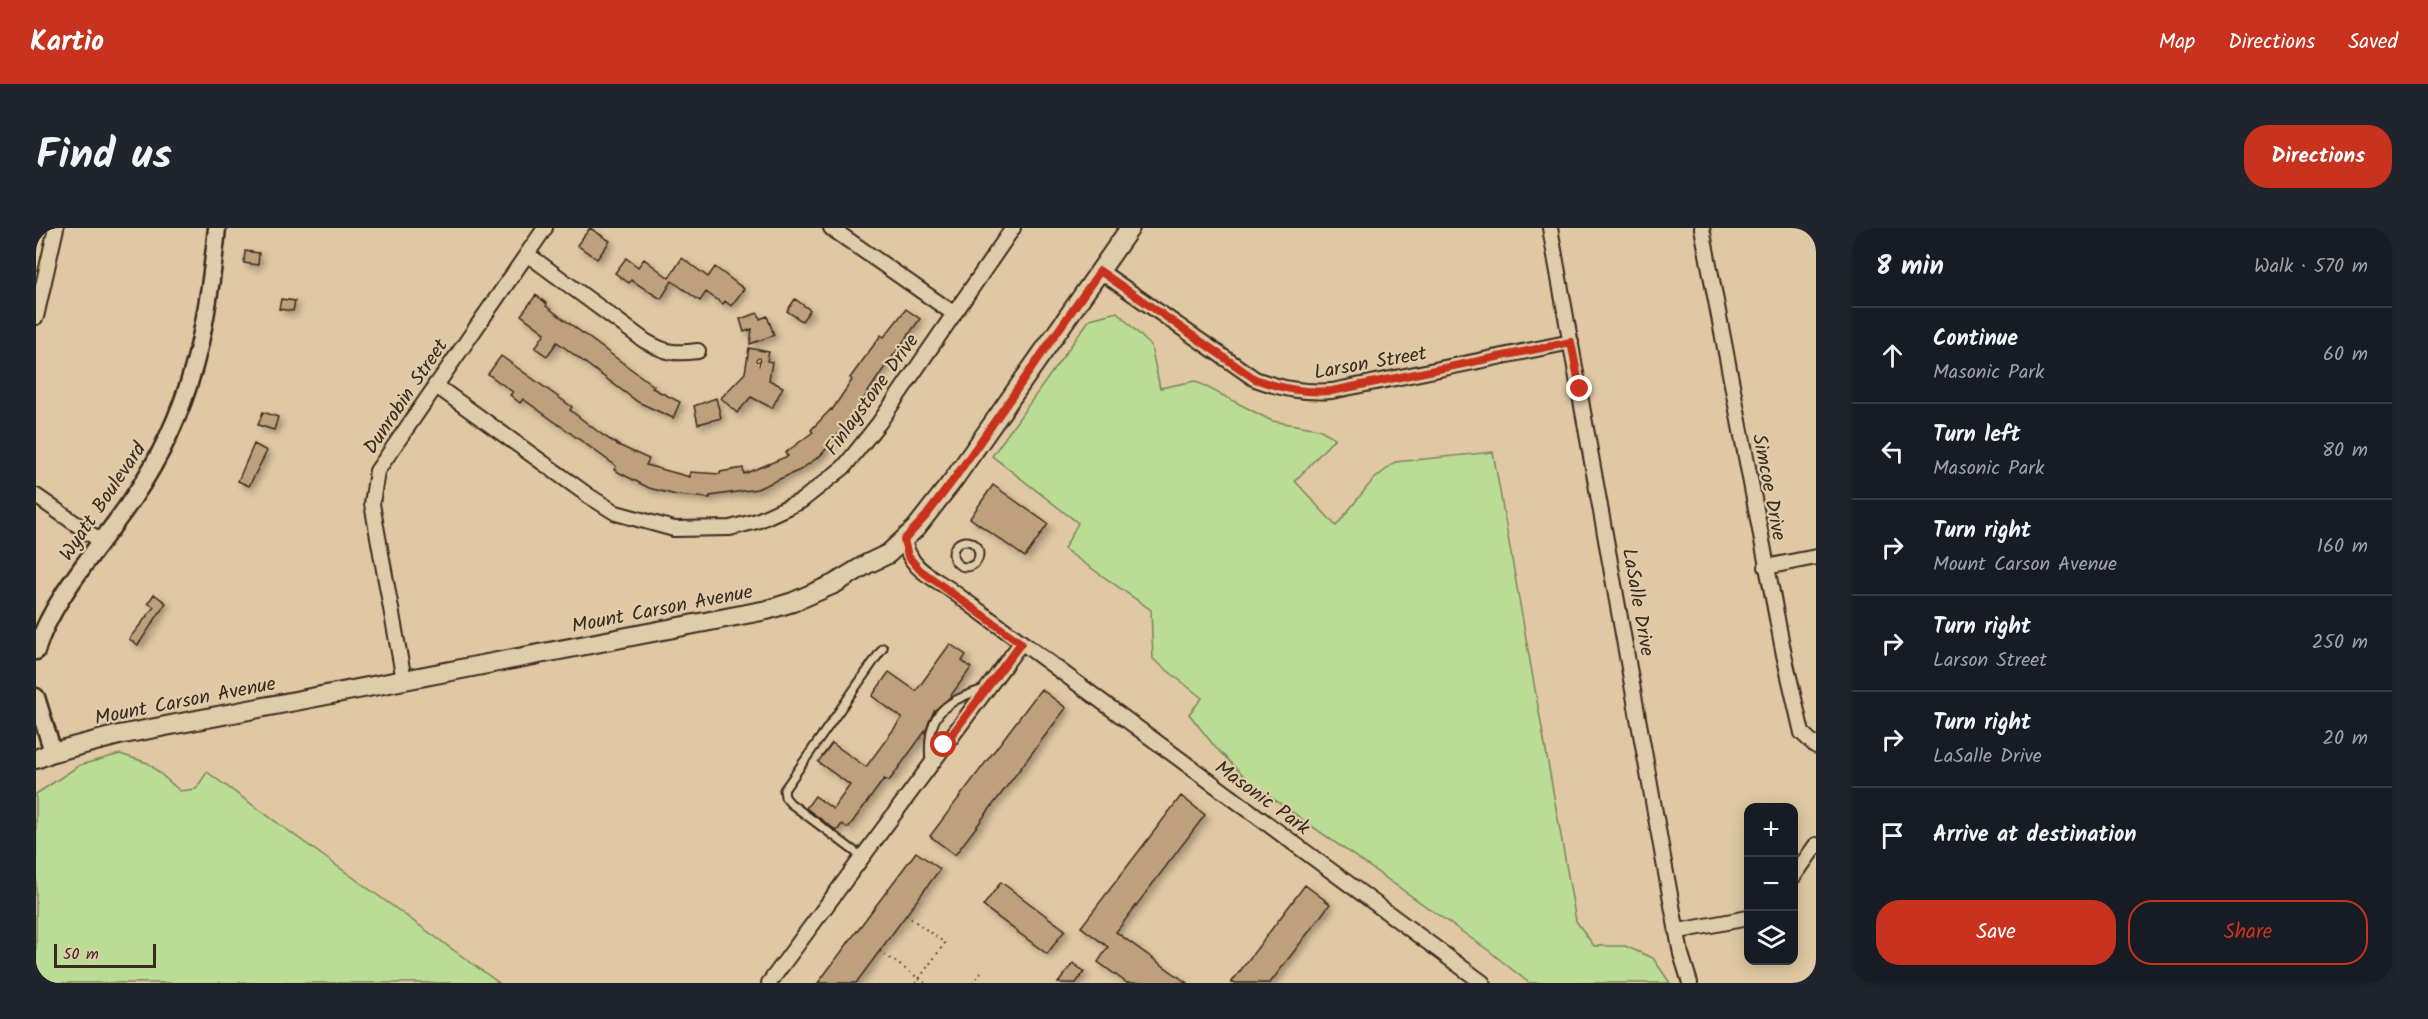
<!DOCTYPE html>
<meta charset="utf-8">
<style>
:root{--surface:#171b24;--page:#20242c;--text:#f1f3f6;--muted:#9ea1a6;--line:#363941;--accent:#c8321e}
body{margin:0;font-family:Kalam,sans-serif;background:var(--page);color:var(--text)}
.controls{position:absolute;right:18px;bottom:18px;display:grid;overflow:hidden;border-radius:12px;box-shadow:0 3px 15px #0003}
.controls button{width:54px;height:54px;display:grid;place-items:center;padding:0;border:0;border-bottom:2px solid var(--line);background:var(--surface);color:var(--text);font:30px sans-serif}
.scale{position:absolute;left:18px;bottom:15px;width:102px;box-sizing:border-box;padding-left:6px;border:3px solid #3b2a1e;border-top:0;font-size:16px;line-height:21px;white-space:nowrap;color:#3b2a1e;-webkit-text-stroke:4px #dfccaa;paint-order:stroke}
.stop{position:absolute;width:18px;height:18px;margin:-14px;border:4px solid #c8321e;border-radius:50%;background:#fff}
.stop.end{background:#c8321e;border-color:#fff;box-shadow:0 2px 6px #0008}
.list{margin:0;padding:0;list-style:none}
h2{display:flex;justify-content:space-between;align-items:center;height:78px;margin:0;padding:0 24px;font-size:26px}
h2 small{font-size:20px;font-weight:400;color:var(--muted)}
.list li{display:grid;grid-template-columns:39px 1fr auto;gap:18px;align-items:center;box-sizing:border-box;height:96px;padding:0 24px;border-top:2px solid var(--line)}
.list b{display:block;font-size:22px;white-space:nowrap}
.list p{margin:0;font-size:20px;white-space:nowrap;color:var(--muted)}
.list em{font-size:20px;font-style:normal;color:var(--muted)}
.actions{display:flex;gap:12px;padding:18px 24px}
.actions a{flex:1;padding:14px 0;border:2px solid var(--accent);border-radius:24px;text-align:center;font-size:21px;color:var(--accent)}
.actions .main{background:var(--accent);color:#fff}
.icon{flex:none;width:33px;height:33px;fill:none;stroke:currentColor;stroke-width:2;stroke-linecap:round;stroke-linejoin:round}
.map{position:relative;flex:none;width:1780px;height:755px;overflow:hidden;border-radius:24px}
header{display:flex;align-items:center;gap:36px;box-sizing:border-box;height:84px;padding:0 30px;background:var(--accent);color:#fff}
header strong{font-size:28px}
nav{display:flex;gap:33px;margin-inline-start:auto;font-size:21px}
.intro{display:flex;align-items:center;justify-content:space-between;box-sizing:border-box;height:144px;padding:0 36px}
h1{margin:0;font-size:42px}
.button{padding:15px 27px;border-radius:24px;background:var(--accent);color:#fff;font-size:21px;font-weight:700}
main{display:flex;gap:36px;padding:0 36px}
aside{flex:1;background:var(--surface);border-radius:24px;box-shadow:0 3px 15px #0003}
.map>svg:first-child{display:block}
.green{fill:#badc95;stroke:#7a835a;stroke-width:1.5}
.building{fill:#bfa07b;stroke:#3b2a1e;stroke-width:1.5;filter:url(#shadow)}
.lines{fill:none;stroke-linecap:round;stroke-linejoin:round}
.service-casing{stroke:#3b2a1e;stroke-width:11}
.minor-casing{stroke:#3b2a1e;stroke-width:18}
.tertiary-casing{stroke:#3b2a1e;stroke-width:21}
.secondary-casing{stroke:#3b2a1e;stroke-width:22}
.path{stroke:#3b2a1e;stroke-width:2;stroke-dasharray:1.5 4.5;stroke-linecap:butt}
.service{stroke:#dfccaa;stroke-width:7}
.minor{stroke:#dfccaa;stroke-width:14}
.tertiary{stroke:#dfccaa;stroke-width:16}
.secondary{stroke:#dfccaa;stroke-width:18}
.route{stroke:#c8321e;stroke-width:8}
.labels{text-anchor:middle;stroke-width:4.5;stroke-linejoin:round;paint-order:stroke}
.number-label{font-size:16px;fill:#5c4835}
.street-label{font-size:20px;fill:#3b2a1e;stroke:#dfccaa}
</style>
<header>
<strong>Kartio</strong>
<nav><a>Map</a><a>Directions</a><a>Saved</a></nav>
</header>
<div class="intro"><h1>Find us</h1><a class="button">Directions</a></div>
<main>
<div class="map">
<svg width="1780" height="755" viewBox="0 0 1780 755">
<defs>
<filter id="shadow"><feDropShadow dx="4" dy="4" stdDeviation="3" flood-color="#0004"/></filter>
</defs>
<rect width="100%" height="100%" fill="#dfc8a3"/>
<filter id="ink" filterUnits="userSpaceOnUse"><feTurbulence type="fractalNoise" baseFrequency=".0167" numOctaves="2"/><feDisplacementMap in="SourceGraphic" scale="12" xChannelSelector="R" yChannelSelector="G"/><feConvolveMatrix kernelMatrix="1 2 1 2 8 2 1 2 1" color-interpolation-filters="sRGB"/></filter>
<g filter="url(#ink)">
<path class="green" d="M1081 84 1115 118 1124 160 1159 153 1236 193 1283 201 1299 210 1259 253 1300 298 1336 253 1359 234 1457 224 1540 693 1558 718H1589L1617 730 1634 755H1493L1452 722 1216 556 1179 519 1153 486 1166 470 1117 431 1115 382 1028 321 1042 295 956 228 1054 91Z
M84 526 112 535 144 563 160 561 171 544 463 755H0V566L44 537Z"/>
<path class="building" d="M554 0 574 13 561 31 541 17Z
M209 23 223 25 222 37 208 35Z
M590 30 602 39 608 31 633 50 646 30 672 49 679 39 708 61 695 78 689 73 687 76 670 64 664 73 636 53 625 71 595 52 593 55 579 45Z
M500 67 511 76 510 78 618 158 616 160 644 174 637 190 602 174 521 114 511 128 499 120 509 105 485 87Z
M245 71 259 73 257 83 243 81Z
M759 71 774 82 766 93 751 83Z
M870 81 884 91 846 143 811 196 785 227 764 242 721 261 674 268V270L640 267 613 260 578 242 580 238 487 171 484 175 474 167 477 164 452 146 465 128 536 179 534 182 565 206 582 217 613 231 610 237 654 249V244L684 246V244L707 240 708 246 752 228 749 225 777 204 775 202 795 181 796 182 816 152 814 150 845 107 848 109Z
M722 85 724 91 731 88 738 107 714 116 716 101 708 104 704 91Z
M713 120 733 124 731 133 736 134 733 152 747 159 736 180 715 169 701 185 685 170 709 145Z
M680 170 685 190 662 196 658 178Z
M227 184 242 189 238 202 222 197Z
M218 216 231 223 213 258 202 253Z
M957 257 1012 296 989 329 934 290Z
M118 366 130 375 102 417 93 411 118 379 112 375Z
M914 416 930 427 926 433 935 440 913 470 898 483 890 502 853 553 848 551 812 600 806 596 801 603 770 580 779 568 797 581 814 557 782 534 796 515 830 539 866 490 836 468 853 444 880 463Z
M1005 461 1030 480 919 627 894 608Z
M1145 568 1169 587 1080 704 1151 755H1091L1062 734 1072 719 1045 699Z
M880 624 904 641 820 755H782Z
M965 654 1029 702 1011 726 947 678Z
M1269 657 1294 676 1234 755H1195Z
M1037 735 1048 744 1040 755H1022Z"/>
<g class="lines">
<g class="service-casing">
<path id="service" d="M917 326a13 13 0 1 1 26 0a13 13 0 1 1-26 0Z
M894 536C890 488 904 475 948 461
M826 629 754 575 749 569 748 562 847 420"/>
</g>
<g class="minor-casing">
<path id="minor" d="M795 0 917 85
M1514 0 1627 629 1645 726 1654 755
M1666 0 1748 427 1766 505 1780 518
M491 26 609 113C630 125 638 126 662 123
M1064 43 1219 151C1246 161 1268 165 1296 163L1535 114
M0 89 20 0
M399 157 553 268 580 285 638 301 694 300 721 293 765 273 808 239 843 195 977 0
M0 268 66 314
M868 312C874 339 890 346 912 360L1447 755
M1730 339 1780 329
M368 452 336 276 341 243 509 0
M1758 648 1780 617
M1643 703 1712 690
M733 755 985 415"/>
</g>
<g class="tertiary-casing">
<path id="tertiary" d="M0 423C15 371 67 315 97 270 156 183 171 102 181 0
M0 469 17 524"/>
</g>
<g class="secondary-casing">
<path id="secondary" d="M0 531 17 524 83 507 731 382 757 374 798 356 831 336 852 326 880 300 918 251 1094 0"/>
</g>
<path class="path" d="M870 687 909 715 880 755
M844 723 889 755
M937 755 947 741"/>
<use href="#service" class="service"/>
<use href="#minor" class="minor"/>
<use href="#tertiary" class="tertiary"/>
<use href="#secondary" class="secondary"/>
</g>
</g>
<g class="lines" filter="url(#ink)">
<path class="route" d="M908 517 985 415 884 342 872 328 868 312 890 288 918 251 1064 43 1219 151C1246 161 1268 165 1296 163L1535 114 1544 161"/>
</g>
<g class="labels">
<g class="number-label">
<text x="723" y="141">9</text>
</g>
<g class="street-label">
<text transform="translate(1334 134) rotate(-10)" y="7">Larson Street</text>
<text transform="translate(835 166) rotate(-54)" y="7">Finlaystone Drive</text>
<text transform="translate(369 168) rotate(-56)" y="7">Dunrobin Street</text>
<text transform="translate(1734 259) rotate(79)" y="7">Simcoe Drive</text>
<text transform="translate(66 273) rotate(-56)" y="7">Wyatt Boulevard</text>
<text transform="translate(1603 374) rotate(80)" y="7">LaSalle Drive</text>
<text transform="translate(626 380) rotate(-11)" y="7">Mount Carson Avenue</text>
<text transform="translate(149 472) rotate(-11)" y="7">Mount Carson Avenue</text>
<text transform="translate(1227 569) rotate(36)" y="7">Masonic Park</text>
</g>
</g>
</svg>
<div class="controls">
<button>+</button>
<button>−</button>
<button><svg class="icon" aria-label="layers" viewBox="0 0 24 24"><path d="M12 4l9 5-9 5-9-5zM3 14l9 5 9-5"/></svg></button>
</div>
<div class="scale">50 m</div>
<div class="stop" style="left:908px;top:517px"></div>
<div class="stop end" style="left:1544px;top:161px"></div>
</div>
<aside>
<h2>8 min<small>Walk · 570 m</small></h2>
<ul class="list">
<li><svg class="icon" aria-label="ahead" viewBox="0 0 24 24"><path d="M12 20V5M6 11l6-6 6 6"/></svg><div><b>Continue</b><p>Masonic Park</p></div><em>60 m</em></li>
<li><svg class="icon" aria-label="left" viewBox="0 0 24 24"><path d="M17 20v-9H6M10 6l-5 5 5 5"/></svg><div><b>Turn left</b><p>Masonic Park</p></div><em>80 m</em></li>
<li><svg class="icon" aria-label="right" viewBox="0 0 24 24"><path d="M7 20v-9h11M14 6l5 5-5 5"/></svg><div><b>Turn right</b><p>Mount Carson Avenue</p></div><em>160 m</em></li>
<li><svg class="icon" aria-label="right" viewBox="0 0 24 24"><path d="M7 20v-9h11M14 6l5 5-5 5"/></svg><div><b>Turn right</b><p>Larson Street</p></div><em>250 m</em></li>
<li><svg class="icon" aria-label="right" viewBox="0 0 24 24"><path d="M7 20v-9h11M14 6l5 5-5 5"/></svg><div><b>Turn right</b><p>LaSalle Drive</p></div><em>20 m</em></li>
<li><svg class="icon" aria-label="arrive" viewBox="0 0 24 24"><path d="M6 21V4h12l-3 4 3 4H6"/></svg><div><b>Arrive at destination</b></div></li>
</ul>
<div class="actions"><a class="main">Save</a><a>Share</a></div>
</aside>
</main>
